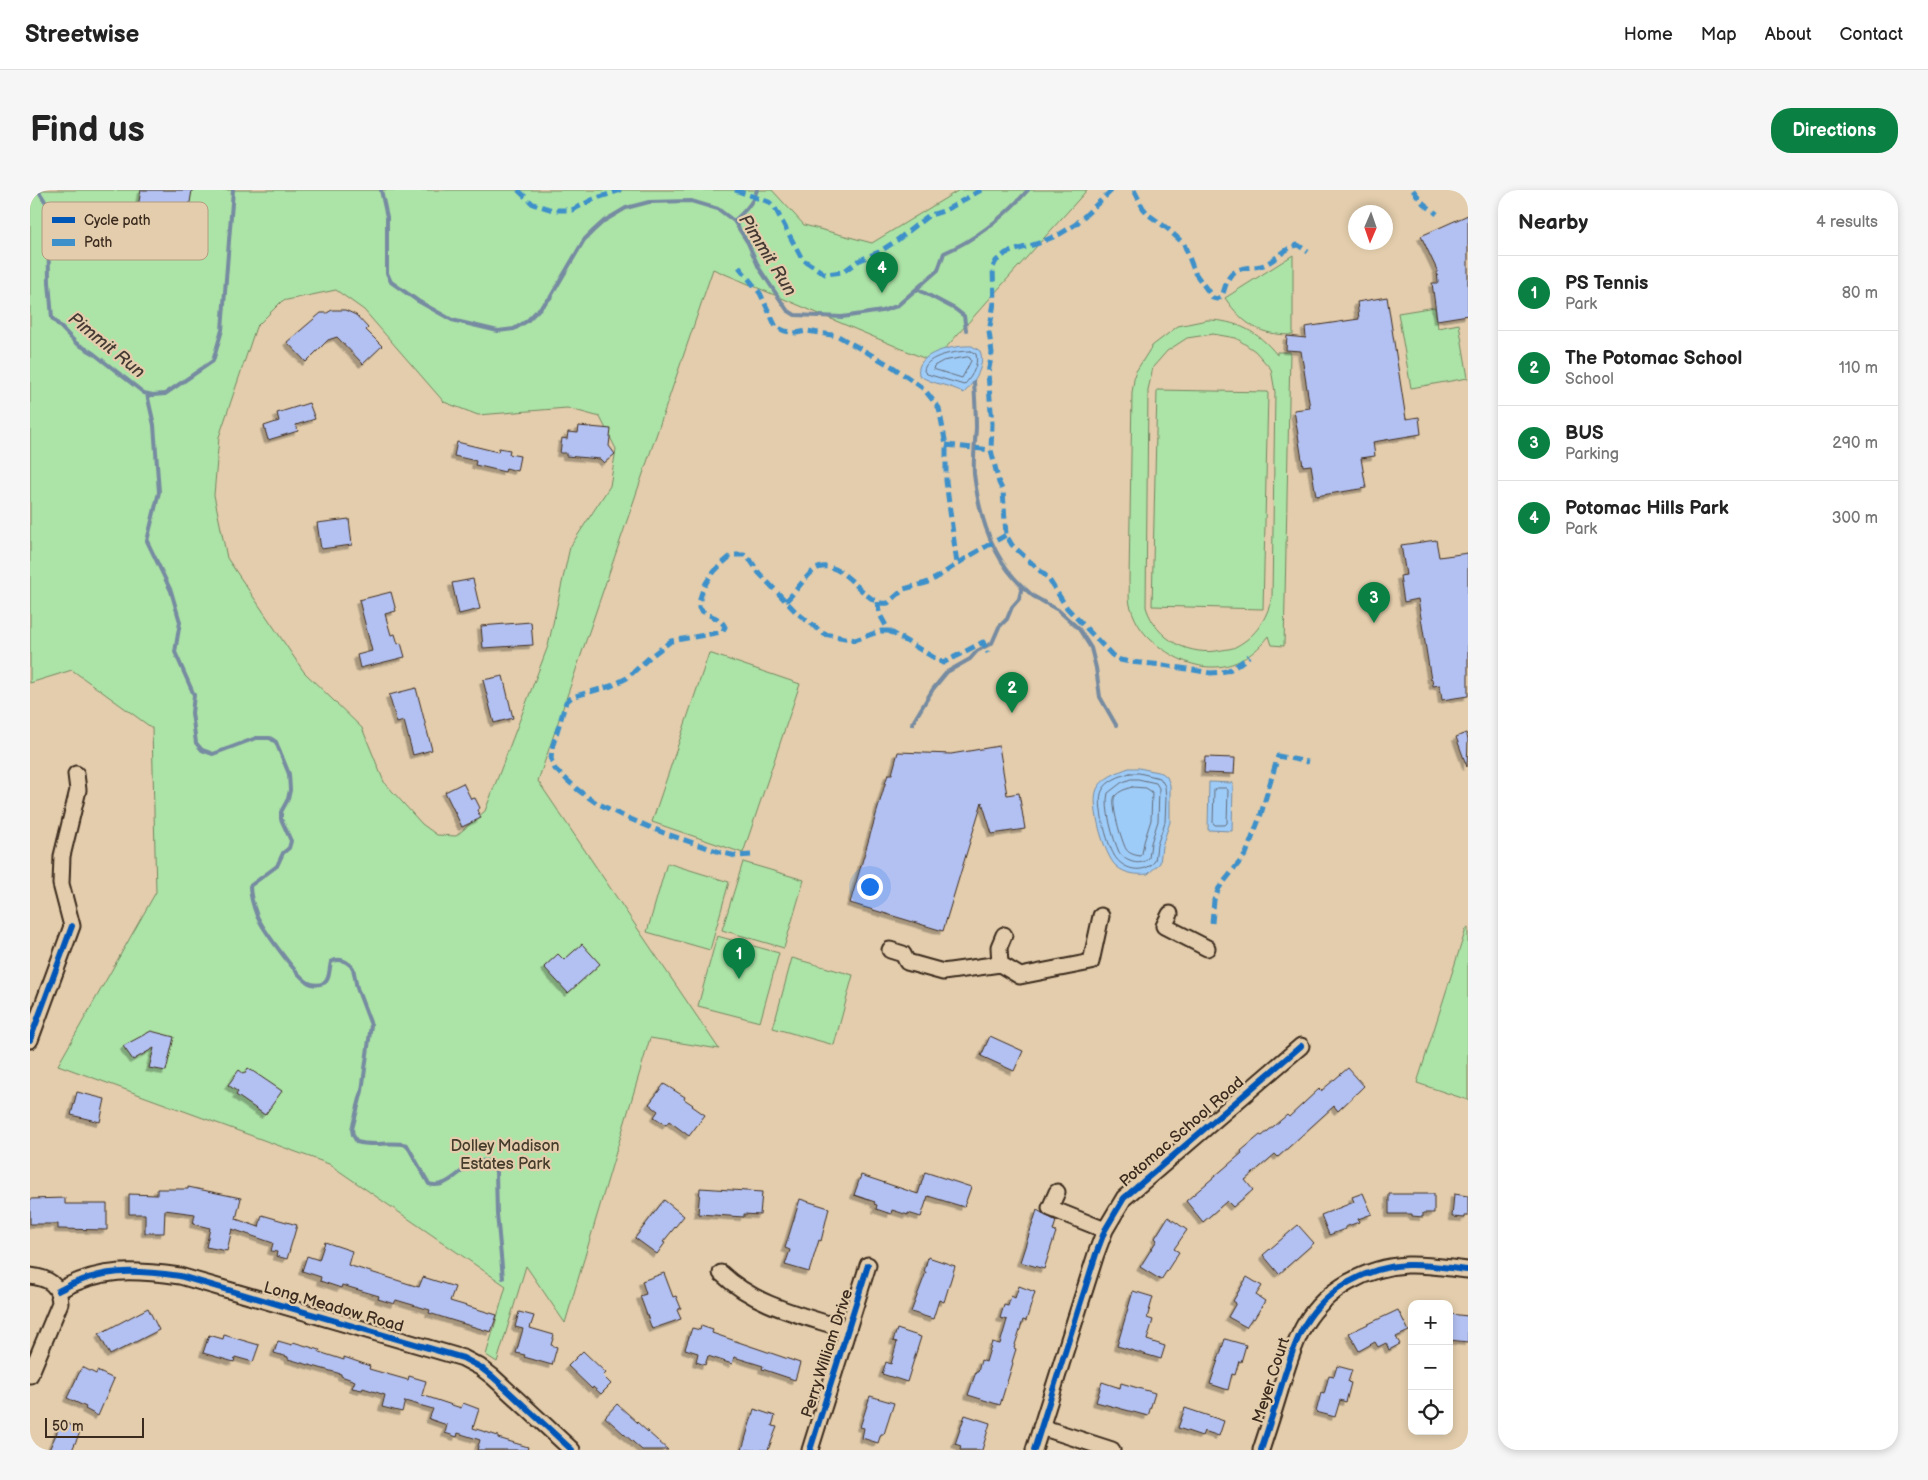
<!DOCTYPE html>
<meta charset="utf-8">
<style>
:root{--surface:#fff;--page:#f6f6f6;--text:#222;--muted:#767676;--line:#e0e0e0;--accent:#0b8043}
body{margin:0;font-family:"Balsamiq Sans",sans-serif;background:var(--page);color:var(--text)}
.controls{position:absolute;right:15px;bottom:15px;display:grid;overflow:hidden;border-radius:10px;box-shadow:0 2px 8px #0003}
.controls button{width:45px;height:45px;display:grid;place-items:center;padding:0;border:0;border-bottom:1px solid var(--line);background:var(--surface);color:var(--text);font:25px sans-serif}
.compass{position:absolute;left:1318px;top:15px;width:45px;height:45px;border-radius:50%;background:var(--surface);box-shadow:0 2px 8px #0003;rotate:182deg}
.scale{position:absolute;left:15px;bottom:12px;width:99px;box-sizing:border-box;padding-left:5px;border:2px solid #3b2a1e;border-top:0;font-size:14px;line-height:18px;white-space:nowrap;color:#3b2a1e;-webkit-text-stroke:4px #e3cdac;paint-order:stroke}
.you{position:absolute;left:839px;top:696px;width:18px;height:18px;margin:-12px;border:4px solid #fff;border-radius:50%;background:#1a73e8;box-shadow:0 0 0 8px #1a73e833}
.badge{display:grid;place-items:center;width:32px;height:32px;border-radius:50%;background:var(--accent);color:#fff;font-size:16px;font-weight:700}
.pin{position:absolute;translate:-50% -41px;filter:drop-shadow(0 1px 2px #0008)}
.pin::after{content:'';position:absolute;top:26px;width:18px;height:15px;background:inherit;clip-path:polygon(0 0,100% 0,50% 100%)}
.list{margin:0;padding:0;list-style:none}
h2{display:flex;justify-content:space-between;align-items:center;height:65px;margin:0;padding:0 20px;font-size:21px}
h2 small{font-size:16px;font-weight:400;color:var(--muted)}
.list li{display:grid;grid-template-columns:32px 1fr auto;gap:15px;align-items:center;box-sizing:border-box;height:75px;padding:0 20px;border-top:1px solid var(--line)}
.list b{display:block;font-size:19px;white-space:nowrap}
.list p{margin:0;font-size:16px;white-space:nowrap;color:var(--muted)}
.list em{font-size:16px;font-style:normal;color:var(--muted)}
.icon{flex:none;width:28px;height:28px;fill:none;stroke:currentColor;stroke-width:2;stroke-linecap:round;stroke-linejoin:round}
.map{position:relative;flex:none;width:1438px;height:1260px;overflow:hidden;border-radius:20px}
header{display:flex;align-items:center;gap:30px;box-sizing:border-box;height:70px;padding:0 25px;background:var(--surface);border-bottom:1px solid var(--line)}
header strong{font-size:24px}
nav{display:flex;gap:28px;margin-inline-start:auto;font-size:18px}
.intro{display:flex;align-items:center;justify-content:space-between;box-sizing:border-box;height:120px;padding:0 30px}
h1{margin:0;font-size:35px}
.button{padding:12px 22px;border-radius:20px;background:var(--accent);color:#fff;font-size:18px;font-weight:700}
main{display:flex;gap:30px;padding:0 30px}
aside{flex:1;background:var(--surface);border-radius:20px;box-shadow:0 2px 8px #0003}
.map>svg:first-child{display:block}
.green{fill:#ace3a6;stroke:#748662;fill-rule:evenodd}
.water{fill:#9eccf9;stroke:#768ba1}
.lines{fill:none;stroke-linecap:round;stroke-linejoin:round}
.shore{stroke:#636b76;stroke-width:1}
.stream{stroke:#768ba1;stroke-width:4}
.building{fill:#b3c1f2;stroke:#3b2a1e;filter:url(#shadow)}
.minor-casing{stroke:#3b2a1e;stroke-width:19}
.minor{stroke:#e3cdac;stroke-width:15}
.quiet{stroke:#3e90ca;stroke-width:5;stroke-dasharray:10 5;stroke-linecap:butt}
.cycleway-casing{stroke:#e3cdac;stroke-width:9}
.cycleway{stroke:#0057b8;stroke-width:6}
.labels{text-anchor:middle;stroke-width:4.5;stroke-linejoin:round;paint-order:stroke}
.street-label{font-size:16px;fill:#3b2a1e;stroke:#e3cdac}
.park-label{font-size:16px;fill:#463c2c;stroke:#e3cdac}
.water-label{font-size:18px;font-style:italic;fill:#453a34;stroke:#e3cdac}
.key{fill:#e3cdac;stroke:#b19c81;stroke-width:1}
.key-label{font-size:14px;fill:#3b2a1e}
</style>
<header>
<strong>Streetwise</strong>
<nav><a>Home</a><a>Map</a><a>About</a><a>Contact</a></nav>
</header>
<div class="intro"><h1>Find us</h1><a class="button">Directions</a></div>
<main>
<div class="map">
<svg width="1438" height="1260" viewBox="0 0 1438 1260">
<defs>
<filter id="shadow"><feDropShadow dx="-3.5" dy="3.5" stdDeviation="0" flood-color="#0004"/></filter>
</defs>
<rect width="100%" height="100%" fill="#e3cdac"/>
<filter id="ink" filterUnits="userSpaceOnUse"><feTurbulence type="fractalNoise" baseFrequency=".02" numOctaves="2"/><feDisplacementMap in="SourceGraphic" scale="10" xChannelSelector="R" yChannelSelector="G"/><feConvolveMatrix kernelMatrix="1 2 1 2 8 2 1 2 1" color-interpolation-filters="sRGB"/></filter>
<g filter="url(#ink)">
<path class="green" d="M0 0H742L774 35 842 53 929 0H1057L903 172 683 79 508 591 689 859 620 848 535 1133 496 1076 467 1172 456 1165 476 1096 299 974 28 875 126 702 122 538 42 480 0 493ZM306 100 334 120 414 212 448 225 537 218 570 227 586 259 580 296 540 357 518 456 455 621 426 646 407 645 392 634 354 592 332 538 274 482 197 368 184 305 189 247 226 137 252 111Z
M1263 65V145C1229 145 1214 135 1195 108Z
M1405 117 1408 138 1429 134 1438 188 1381 198 1368 123Z
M1177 130C1206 130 1229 142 1247 165V162H1260L1254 456 1242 455 1239 446C1210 483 1172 486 1134 460 1116 448 1106 436 1100 415 1098 408 1100 399 1099 391L1102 203 1105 183 1122 156 1148 136ZM1183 144 1206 148 1225 161 1241 179 1245 202 1242 408C1236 429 1227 445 1207 456 1203 459 1197 459 1192 460 1160 467 1126 450 1116 417L1118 200 1123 177 1137 161 1157 148Z
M1127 200 1238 202 1233 419 1122 416Z
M679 463 770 494 713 663 622 632Z
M713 672 774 690 754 758 692 740Z
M637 673 699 692 680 760 617 742Z
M1438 738V910L1387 893 1436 739Z
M687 746 749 763 730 832 668 816Z
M762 768 823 785 804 855 743 838Z"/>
<path class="water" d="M942 156 950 161C956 176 944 192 934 203 920 194 902 195 889 185 884 162 926 155 942 156Z
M1099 578H1109L1132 583 1137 587 1140 595V632L1132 656 1130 673 1118 684C1107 685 1095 684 1086 676 1074 665 1060 614 1067 599 1072 588 1088 582 1099 578Z
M1179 592 1203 593 1202 641 1178 640Z"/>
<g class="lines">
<path class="shore" d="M941 161 946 164C949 175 941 188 934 195L897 184 894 181C895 165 928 161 941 161Z
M938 167 940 168 941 171 932 188 903 179 904 176 913 171Z
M1100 583H1109L1130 588 1135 596 1136 608 1135 632 1127 655 1125 671C1114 685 1092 680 1084 665 1077 653 1066 613 1072 601 1076 591 1090 586 1100 583Z
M1101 589H1108L1126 593 1129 598 1128 631 1121 653 1119 668C1111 677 1095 672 1089 662 1083 649 1074 617 1078 603L1091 593Z
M1102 597 1116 598 1122 602 1121 630 1114 652 1112 664 1110 666C1105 665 1099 664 1096 659 1092 652 1080 613 1085 606 1089 601 1096 599 1102 597Z
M1187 598H1196L1198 600 1197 633 1195 635H1185L1183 633 1184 600Z"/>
<path class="stream" d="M8 0 18 16 19 92 22 128 46 153 63 163 114 203 123 205 135 204 183 171 192 140 203 0
M351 0 357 27V83L361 92 388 111 422 130 468 141 484 139 497 131 520 108 554 50 563 41 574 31 596 18 619 12 661 11 688 19 704 31 718 53 729 78 757 120 765 125 812 127 852 121 867 116 908 80 914 63C947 49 974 27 998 0
M704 31C714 22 723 13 727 0
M887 99 925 119 934 126 936 140
M117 204 124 235 129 302 117 351 141 401 150 432 145 462 164 505 162 523 166 553 172 560 183 564 226 548H240L246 552 259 584 260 600 258 609 251 622V629L261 651 259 658 253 663 247 676 220 696C220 705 224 718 227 726 233 739 267 787 279 793 283 795 289 795 294 793 300 790 299 779 301 772 310 767 317 771 323 778L327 798 341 835 332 901 322 939 323 945 327 952C343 957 360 951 377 955L399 994C423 1002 438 961 463 973L466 982 467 1024 473 1088
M992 396 1003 406 1028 420 1049 439 1061 458 1066 478 1070 507 1086 535
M882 534 903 499 917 482 940 469 947 461 962 453 969 437 977 429 982 417 989 409 992 396C961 367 949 325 944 284 943 270 945 253 946 238 946 223 945 207 944 192"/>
</g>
<path class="building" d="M111 0H162L158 25 108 17Z
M1438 25V125L1407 130 1402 93H1408L1407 80 1391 46Z
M1357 107 1376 229 1389 227 1391 244 1343 252 1345 266 1331 268 1336 298 1286 306 1281 275 1273 276 1264 220 1280 218 1271 161 1256 160 1257 146 1276 148 1275 137 1329 129 1327 112Z
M302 120H315L326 125 338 138 336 140 352 156 333 174 307 147 298 150 276 172 257 152 291 123H297Z
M279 213 285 229 266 235 268 241 238 250 234 236 249 231 247 223Z
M549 236 581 239 579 256 585 264 574 273 570 269 536 266V263H530L532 248 537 249 538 242 548 243Z
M427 252 468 262 469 258 480 260 479 264 490 266 487 281 476 278 475 282 445 275 446 271 424 266Z
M319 329 322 355 291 359 287 333Z
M1406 350 1409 367 1438 363V506L1412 510 1410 495 1403 496 1402 489 1401 490 1388 409 1374 412 1370 386 1376 385 1371 355Z
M443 389 450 419 429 424 422 393Z
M361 402 366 421 355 424 361 445 365 444 368 454 371 453 375 467 330 478 327 465 342 461 329 410Z
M501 432 503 455 453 458 451 436Z
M473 486 483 528 464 533 453 490Z
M386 498 402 560 383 565 374 531 367 533 359 505Z
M1436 543 1438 549 1437 577 1426 547Z
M969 556 977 605 989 603 995 639 962 644 952 612 913 741 820 713 858 584H862L868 562 921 564Z
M1175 567 1205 568 1204 584 1174 583Z
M433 593 441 609 445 608 450 618 447 620 451 628 432 637 415 602Z
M552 754 570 774 538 803 514 777 528 764 534 770Z
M121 841 144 847 136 881 119 878 124 858 103 870 93 856Z
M960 846 993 861 984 881 951 866Z
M218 878 252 901 235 925 206 905 208 902 198 895 209 880 214 884Z
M1318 878 1334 896 1308 921 1304 916 1248 967 1245 964 1215 990 1223 1000 1203 1017 1197 1011 1173 1032 1156 1011 1212 963 1211 961 1230 945 1232 946 1257 925 1259 927 1289 899 1291 901Z
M634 894 655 907 654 909 663 915 662 916 675 925 659 946 639 931 636 935 624 927 628 921 619 914Z
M47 902 75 909 70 932 41 925Z
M895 982 941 997 934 1017 898 1006 891 1027 878 1023V1025L862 1020 861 1024 846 1019 847 1015 844 1014 845 1012 824 1005 831 985 888 1004Z
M158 997 211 1008 206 1029 229 1037 232 1025 267 1035 257 1069 246 1066 247 1062 241 1061 243 1053 202 1039 197 1061 176 1057 180 1038 163 1034 165 1024 135 1020 134 1043H115V1024H99V1004L127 1005V999H158Z
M670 998 732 1002 730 1025 714 1024V1027L668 1024Z
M1333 1003 1342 1024 1328 1029 1329 1032 1315 1037V1039L1299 1045 1291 1025 1324 1012 1322 1007Z
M1359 1004H1404V1023H1393V1027L1382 1026V1024H1359Z
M1424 1004 1438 1006V1026H1435V1028L1422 1027Z
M35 1008V1014H77V1040L28 1039V1034H0V1009Z
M770 1009 799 1018 791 1051 789 1050 779 1082 755 1075 760 1060 755 1058Z
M634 1010 654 1026 633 1052 635 1053 627 1064 605 1048Z
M1007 1020 1026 1031 1023 1041 1026 1042 1014 1079 990 1072Z
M1138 1027 1157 1040 1144 1059 1149 1062 1131 1090 1110 1077 1127 1050 1125 1048Z
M1268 1035 1284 1053 1249 1084 1233 1065Z
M295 1052 322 1061 318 1075 389 1097 393 1087 425 1097 420 1111 467 1125 461 1142 421 1130 399 1123 400 1120 366 1110 364 1114 348 1109 349 1106 312 1095 311 1098 290 1091 291 1087 272 1081 277 1066 289 1070Z
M898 1067 925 1076 914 1112 909 1110 903 1129 881 1122 896 1082H894Z
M634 1083 643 1107 646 1106 651 1118 647 1120 651 1129 622 1139 610 1106 616 1104 612 1091Z
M1217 1087 1232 1096 1226 1105 1235 1111 1224 1129 1222 1128 1216 1137 1198 1127 1206 1113 1203 1111Z
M989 1096 1005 1102 996 1131 993 1130 984 1158 986 1159 982 1172 983 1173 970 1215 938 1205 946 1182H948L951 1170 956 1172 962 1152 970 1154 977 1130 970 1128 974 1115 978 1116 981 1106 985 1108Z
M1103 1101 1123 1107 1117 1128 1123 1130 1117 1150 1135 1156 1131 1169 1087 1156Z
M118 1118 129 1140 80 1165 69 1144Z
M1368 1120 1379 1141 1366 1147 1370 1154 1359 1160 1356 1153 1348 1157 1345 1152 1329 1161 1319 1143Z
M489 1122 504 1126 500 1138 524 1145 521 1155 527 1157 522 1175 494 1167 495 1165 486 1163 493 1139 485 1137Z
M1419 1124 1438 1126V1152L1419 1150Z
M671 1136 683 1140 682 1143 770 1173 765 1190 732 1179 733 1176 704 1167 702 1174 678 1166 675 1175 666 1172 668 1163 655 1159 662 1138 670 1140Z
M867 1139 891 1147 877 1192 852 1184 856 1172 861 1174 867 1152 863 1151Z
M179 1145 193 1149 194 1145 229 1155 223 1172 205 1167 204 1172 173 1163Z
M1195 1149 1216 1155 1211 1172 1209 1171 1205 1185 1202 1184 1198 1200 1180 1194Z
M248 1151 262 1155 263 1152 290 1160 289 1162 314 1170V1167L340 1176 339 1179 378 1190 379 1186 396 1191 392 1205 431 1218 433 1213 449 1219 443 1238 468 1246V1248L498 1257 497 1260H447L450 1250 428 1243 427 1247 415 1243 417 1235 399 1229 403 1219 375 1211 372 1222 352 1217 355 1205 333 1198 332 1200 322 1198 325 1191 311 1186V1184L258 1169V1167L244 1163Z
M553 1161 576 1183 573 1186 581 1194 571 1204 563 1197 562 1199 538 1176Z
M1307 1176 1322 1180 1318 1192 1321 1193 1316 1212 1310 1210 1305 1227 1286 1222 1291 1203 1294 1204 1299 1185 1304 1186Z
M52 1177 66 1184 67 1181 84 1189 68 1226 55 1219 56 1217 37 1208Z
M1072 1192 1090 1198 1091 1193 1125 1203 1118 1226 1066 1212Z
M840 1206 864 1213 854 1244H851L848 1253 832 1248 834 1238 830 1237Z
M587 1214 638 1260H612L575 1227Z
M1155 1218 1194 1231 1189 1246 1174 1241 1172 1246 1148 1238Z
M724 1219 745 1226 742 1236 747 1237 738 1260H712Z
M935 1225 960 1233 952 1260H930L931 1256 925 1254Z
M32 1231 51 1240 42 1260H19Z"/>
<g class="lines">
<g class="minor-casing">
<path id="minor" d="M1140 724 1134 736 1177 758
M860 760 873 764 877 772 913 782 970 774 990 786 1061 772 1071 726
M970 774 969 757 974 745
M0 850 42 736 31 694 32 666 48 600 46 584
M1027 1002 1020 1018 1075 1040
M691 1083C727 1117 772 1125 818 1140
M0 1086C18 1088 29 1094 30 1113L0 1185
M28 1101C70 1077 105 1080 150 1086L433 1168 450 1177 463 1187 542 1260
M1011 1237 1082 1260
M780 1260 838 1075
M1004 1260 1066 1064 1075 1040 1094 1008 1271 856
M1231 1260C1239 1236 1247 1211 1254 1187 1260 1169 1265 1151 1275 1134 1296 1099 1337 1077 1377 1075 1397 1074 1418 1078 1438 1080"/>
</g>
<use href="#minor" class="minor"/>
<path class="quiet" d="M488 0 503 14 523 20H542L564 9 591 0
M705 0 739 12 745 18 772 69 795 84 813 82 828 71 849 62 866 51 898 26 916 20 951 0
M1082 0 1046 34 1030 44 1009 53 976 63 966 71 963 77 964 113 959 142 962 163 958 183 962 234 961 260 969 293 973 301 976 345 982 355 1018 388 1037 418 1082 465 1090 470 1100 472 1133 475 1181 483C1201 482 1204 478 1219 466
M1104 0 1113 18 1119 25 1138 39 1154 54 1165 83 1183 108 1187 109 1192 106C1195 99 1196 90 1201 85 1210 75 1224 79 1234 75 1246 70 1256 57 1268 55L1278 62
M1383 0 1393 13 1407 24
M709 77 730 103 746 137 755 141 766 143 777 141 808 146 863 177 894 199 909 218 916 255V291L927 374
M916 255 961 260
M756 411C765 403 777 383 788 378 815 368 835 418 858 413L874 399 896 393 906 388 941 365 976 345
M848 412 849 423 859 441 913 473 953 452 958 463
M721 665 706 666 690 662 634 643 593 626 565 612 548 600 525 579 521 569 522 558 536 512 542 507 581 496 597 488 620 467 641 451 692 442 695 437C689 425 678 428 669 418 670 394 684 380 702 365H714L721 371 729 383 766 422 794 444 825 450 851 441H859
M1182 733 1184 710 1189 698 1216 664 1231 624 1248 566 1278 572"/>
<g class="cycleway-casing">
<path id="cycleway" d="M0 850 42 736
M28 1101C70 1077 105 1080 150 1086L433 1168 450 1177 463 1187 542 1260
M780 1260 838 1075
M1004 1260 1066 1064 1075 1040 1094 1008 1271 856
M1231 1260C1239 1236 1247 1211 1254 1187 1260 1169 1265 1151 1275 1134 1296 1099 1337 1077 1377 1075 1397 1074 1418 1078 1438 1080"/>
</g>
<use href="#cycleway" class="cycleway"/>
</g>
</g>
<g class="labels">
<g class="street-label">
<text transform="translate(1151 941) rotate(-41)" y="6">Potomac School Road</text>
<text transform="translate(304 1116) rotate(16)" y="6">Long Meadow Road</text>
<text transform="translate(796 1163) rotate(-72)" y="6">Perry William Drive</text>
<text transform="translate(1240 1190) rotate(-72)" y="6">Meyer Court</text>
</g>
<g class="park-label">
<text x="475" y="961">Dolley Madison<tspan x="475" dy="18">Estates Park</tspan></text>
</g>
<g class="water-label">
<text transform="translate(738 65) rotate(58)" y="6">Pimmit Run</text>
<text transform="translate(77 155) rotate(39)" y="6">Pimmit Run</text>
</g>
</g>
<rect x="12" y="12" width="166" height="58" rx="8" class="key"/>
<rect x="22" y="27" width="23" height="6" fill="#0057b8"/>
<rect x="22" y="49" width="23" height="7" fill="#3e90ca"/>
<g class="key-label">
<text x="54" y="35">Cycle path</text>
<text x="54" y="57">Path</text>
</g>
</svg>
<div class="controls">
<button>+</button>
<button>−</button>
<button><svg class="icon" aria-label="locate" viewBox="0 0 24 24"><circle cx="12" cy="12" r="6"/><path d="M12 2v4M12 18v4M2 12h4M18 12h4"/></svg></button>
</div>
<svg class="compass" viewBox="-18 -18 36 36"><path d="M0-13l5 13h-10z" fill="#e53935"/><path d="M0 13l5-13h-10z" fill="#767676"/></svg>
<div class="scale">50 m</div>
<div class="you"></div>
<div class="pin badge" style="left:709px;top:789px">1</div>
<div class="pin badge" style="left:982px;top:523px">2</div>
<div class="pin badge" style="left:1344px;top:433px">3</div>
<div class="pin badge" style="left:852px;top:103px">4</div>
</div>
<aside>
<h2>Nearby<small>4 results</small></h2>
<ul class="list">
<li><span class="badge">1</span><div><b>PS Tennis</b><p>Park</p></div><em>80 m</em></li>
<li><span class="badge">2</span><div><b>The Potomac School</b><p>School</p></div><em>110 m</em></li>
<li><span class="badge">3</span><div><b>BUS</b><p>Parking</p></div><em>290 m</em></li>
<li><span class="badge">4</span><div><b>Potomac Hills Park</b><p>Park</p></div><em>300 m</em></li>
</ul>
</aside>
</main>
